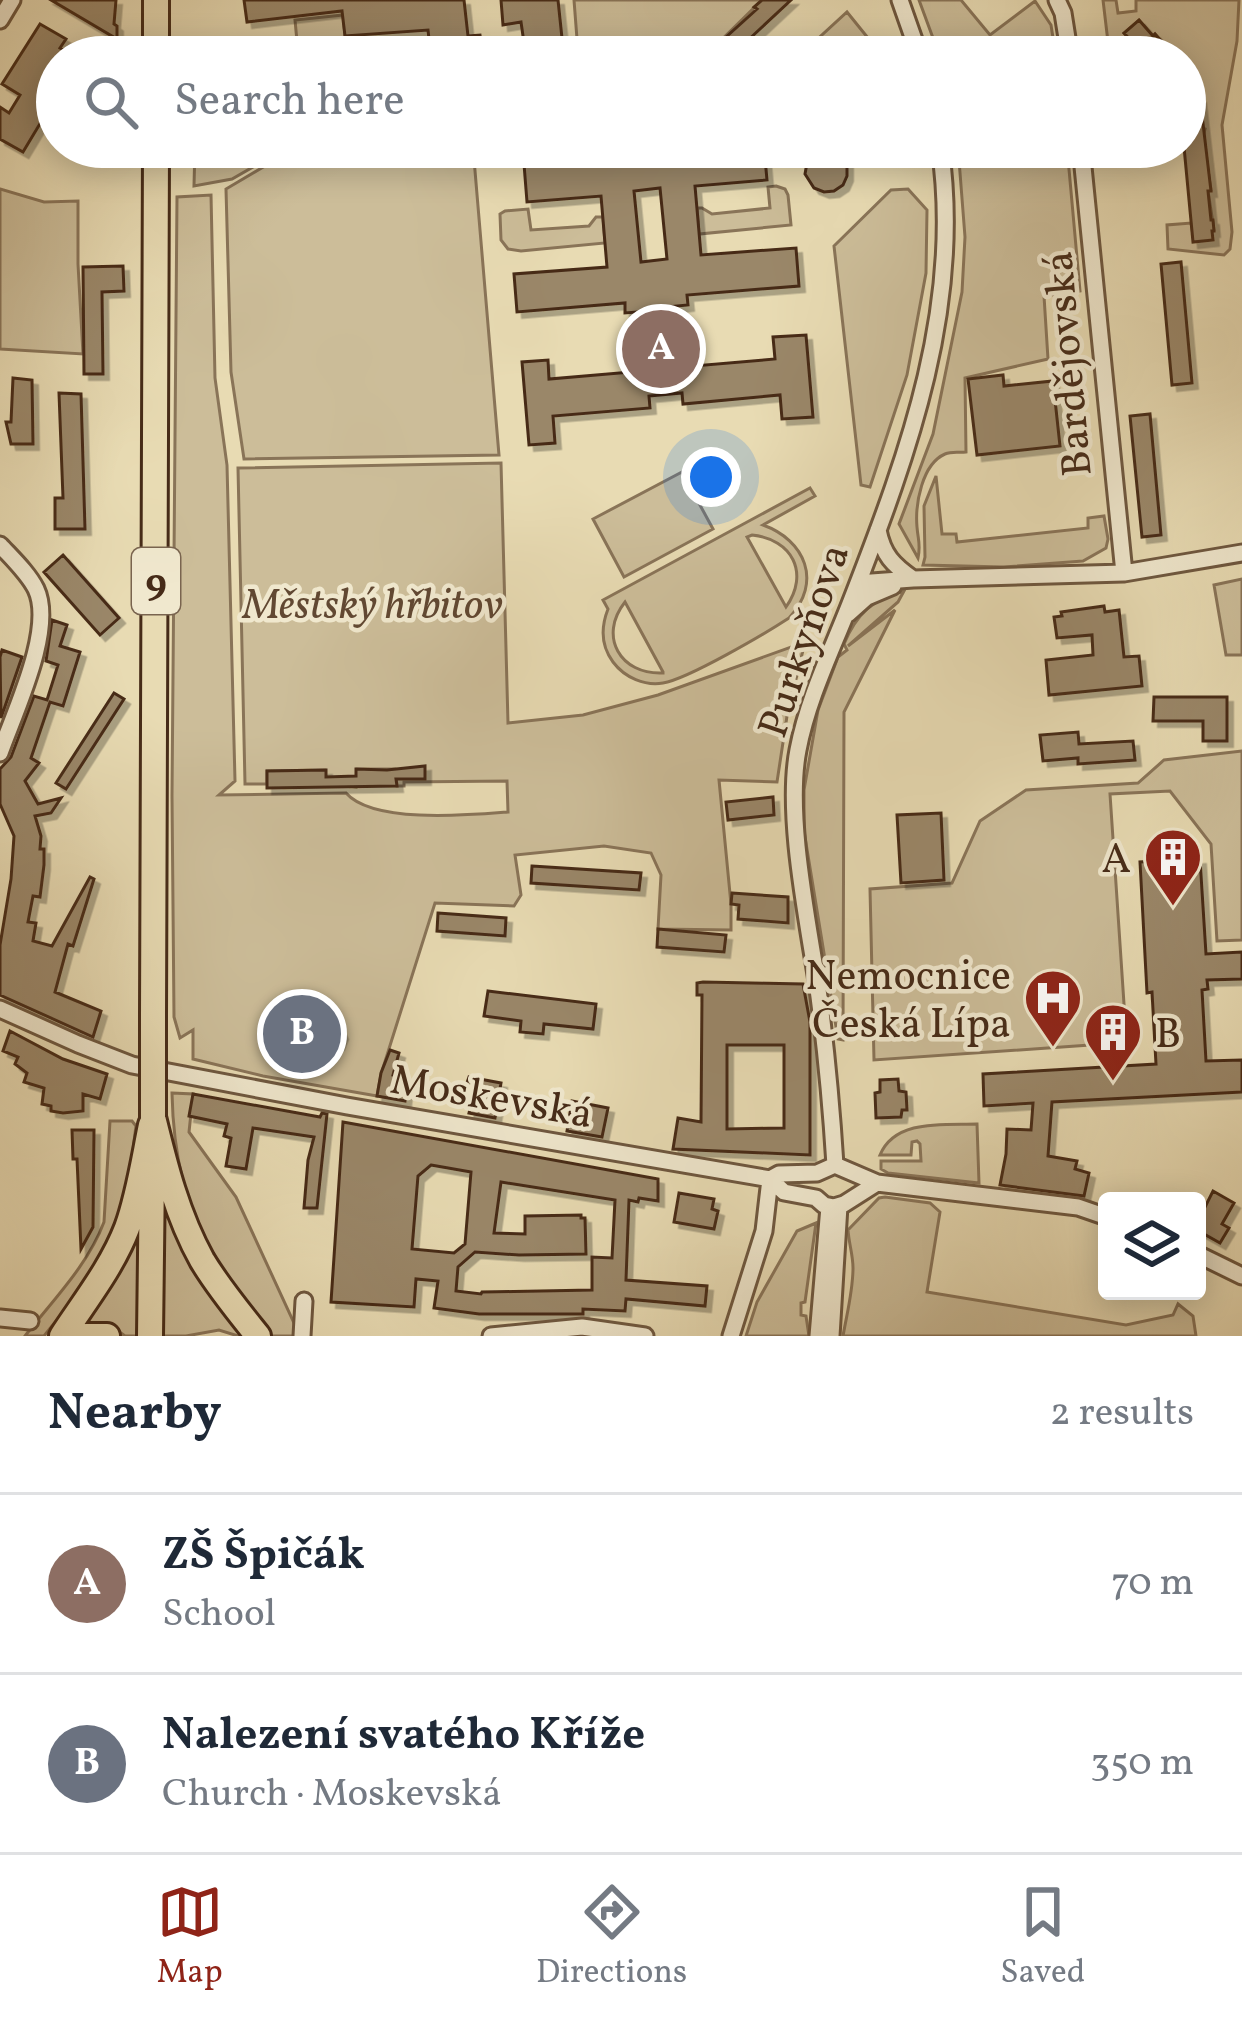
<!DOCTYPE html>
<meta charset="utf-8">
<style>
:root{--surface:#fff;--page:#f2f2f3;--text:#1f2937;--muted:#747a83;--line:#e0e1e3;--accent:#8f2418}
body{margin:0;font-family:Vollkorn,serif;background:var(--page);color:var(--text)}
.controls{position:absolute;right:36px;bottom:36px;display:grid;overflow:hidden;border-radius:12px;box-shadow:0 6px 30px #0003}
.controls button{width:108px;height:108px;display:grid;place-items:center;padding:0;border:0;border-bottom:3px solid var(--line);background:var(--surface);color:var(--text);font:60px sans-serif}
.you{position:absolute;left:711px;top:477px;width:42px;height:42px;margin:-30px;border:9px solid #fff;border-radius:50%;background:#1a73e8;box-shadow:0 0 0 18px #1a73e833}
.badge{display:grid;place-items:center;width:78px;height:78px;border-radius:50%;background:var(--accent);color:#fff;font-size:39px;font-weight:700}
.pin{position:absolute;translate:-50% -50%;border:6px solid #fff;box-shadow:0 3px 12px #0006}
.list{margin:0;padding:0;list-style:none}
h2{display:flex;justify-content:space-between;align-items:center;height:156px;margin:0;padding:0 48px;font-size:51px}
h2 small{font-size:39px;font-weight:400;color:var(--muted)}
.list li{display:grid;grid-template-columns:78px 1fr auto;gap:36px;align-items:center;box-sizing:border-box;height:180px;padding:0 48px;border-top:3px solid var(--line)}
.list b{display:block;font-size:45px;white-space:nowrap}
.list p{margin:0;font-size:39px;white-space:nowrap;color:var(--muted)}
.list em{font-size:39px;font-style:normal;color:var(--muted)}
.icon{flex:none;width:66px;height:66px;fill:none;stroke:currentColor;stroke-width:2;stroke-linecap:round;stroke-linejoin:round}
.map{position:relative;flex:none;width:1242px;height:1336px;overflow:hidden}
.search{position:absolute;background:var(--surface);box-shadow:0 6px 30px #0003;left:36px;right:36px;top:36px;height:132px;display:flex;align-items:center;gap:30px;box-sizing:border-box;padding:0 42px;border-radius:66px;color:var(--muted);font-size:45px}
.sheet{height:516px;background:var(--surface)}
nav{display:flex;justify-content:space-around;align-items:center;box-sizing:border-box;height:168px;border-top:3px solid var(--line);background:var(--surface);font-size:33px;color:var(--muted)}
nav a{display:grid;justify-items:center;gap:6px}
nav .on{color:var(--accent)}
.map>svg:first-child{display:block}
.green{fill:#ccbd99;stroke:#897458;stroke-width:3;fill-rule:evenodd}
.building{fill:#9a8769;stroke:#462b18;stroke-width:3;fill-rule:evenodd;filter:url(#shadow)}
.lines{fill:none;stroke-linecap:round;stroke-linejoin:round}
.minor-casing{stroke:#6e573f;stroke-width:21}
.primary-casing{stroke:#462b18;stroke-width:30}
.minor{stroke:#f0e8ce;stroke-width:15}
.primary{stroke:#e8dbb3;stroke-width:24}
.primary-bridge-casing{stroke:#462b18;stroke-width:30;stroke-linecap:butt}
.primary-bridge{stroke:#e8dbb3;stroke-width:24}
.labels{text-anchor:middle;stroke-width:9;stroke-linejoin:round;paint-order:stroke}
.shield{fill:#f0e8ce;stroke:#79644f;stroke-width:3}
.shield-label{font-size:39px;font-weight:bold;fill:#462b18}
.street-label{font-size:42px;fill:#462b18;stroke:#f0e8ce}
.park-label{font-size:42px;font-style:italic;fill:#614832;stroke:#f0e8ce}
.poi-label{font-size:42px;fill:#462b18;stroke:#f0e8ce;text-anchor:end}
</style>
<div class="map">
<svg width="1242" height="1336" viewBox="0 0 1242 1336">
<defs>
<filter id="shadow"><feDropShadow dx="5.5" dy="5.5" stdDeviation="0" flood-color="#0004"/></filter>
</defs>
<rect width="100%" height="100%" fill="#e8dbb3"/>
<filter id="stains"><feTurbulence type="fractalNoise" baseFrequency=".00167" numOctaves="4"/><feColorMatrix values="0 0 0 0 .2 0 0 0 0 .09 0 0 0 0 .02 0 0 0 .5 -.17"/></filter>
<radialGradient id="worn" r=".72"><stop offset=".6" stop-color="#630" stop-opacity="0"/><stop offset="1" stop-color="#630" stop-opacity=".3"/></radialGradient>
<path class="green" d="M574 0H762L704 57H509L508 47 577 39Z
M919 0H961L990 35 1035 1 1051 25 1056 57H940Z
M1103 0H1116L1118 13 1136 11V0H1239L1237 41 1222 125 1232 232 1230 249 1224 255 1168 249 1167 225 1191 223 1194 241 1214 230 1208 191 1211 190 1203 137 1205 129 1202 128V98L1185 66V57H1173L1155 34 1153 36 1139 20 1124 33 1135 45 1122 56 1108 42Z
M847 12 868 38 874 57H798Z
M343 15 347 57H229L298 52 295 20Z
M195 147H288L232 179 194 186Z
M297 147H473L499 455 244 459 231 372 226 189Z
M958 147H1067L1080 291 1044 296 1048 359 965 378 966 452C959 453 952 451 945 454 922 464 915 504 917 527 918 540 921 545 918 558L899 524 933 434 962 292 965 237Z
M776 186 785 189 788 195 791 225 699 234 697 208H702L712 214 770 208 768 187Z
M0 189 44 202 78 201V264L83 354 0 349Z
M908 189 927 210 926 273 907 375 870 487 861 485 834 246 891 190Z
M211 195 215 378 227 465 235 781 219 795 346 793C373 824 470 815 508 812L507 781 404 782V786H397L395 769H357L356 787 326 783 325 770 267 771V784H245L238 468 501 463 508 723 583 715 658 695 805 642 787 716 777 782 719 780 731 904V930L658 929 661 875 651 853 604 846 515 855 521 895 514 906 435 903 381 1074 377 1096 263 1076 193 1059V1030L180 1038 174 1017 172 796 177 197Z
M528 209 531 230 589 226 596 217H603L605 243 521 251 508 249 501 240 500 214 505 211Z
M682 472 713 529 624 577 593 519Z
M936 476 942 534H956L957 542 1088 528V518L1104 516 1108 539 1106 548 1083 561 1004 567 923 565 925 557 924 506Z
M810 488 815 496 763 525C805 540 823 582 789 618 766 633 688 679 663 683 645 686 625 678 613 662 601 646 601 627 608 609L603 600ZM752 535C792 539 810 573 786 607L747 537ZM625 602 663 672V673C620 675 598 636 625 602Z
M1242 579V655H1226L1214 585Z
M904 591 898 602 848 646 895 610 844 712 843 1040 838 1039 804 831V790L818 710 838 657 847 650 844 644C856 615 873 598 904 591Z
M1242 751V940L1217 941 1211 844 1170 791 1110 794 1125 1019 1090 1045 874 1060 870 889 952 883 980 821 1026 790 1138 783 1164 760Z
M172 1093 193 1094 189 1132 236 1197 300 1336H272C251 1310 228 1284 211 1254 184 1205 173 1148 172 1093Z
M110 1121H132L136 1126C132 1153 131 1183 124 1210 111 1258 74 1298 44 1336H25C53 1300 88 1265 104 1222Z
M977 1124 979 1183 888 1173 881 1169V1161H921L920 1144 917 1141 912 1142 911 1155H880C895 1119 943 1125 977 1124Z
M159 1158 250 1336H238L219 1330 186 1336H160Z
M145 1182 139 1336H125L117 1330 70 1334Z
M885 1197 930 1203 940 1212 927 1292 1126 1325 1173 1315 1178 1304 1193 1316 1196 1336H843C847 1313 853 1291 853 1268 853 1255 849 1244 848 1230L879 1198Z
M816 1223 805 1302 801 1303V1315L806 1316 809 1336H746L757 1302 797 1231Z"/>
<path class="building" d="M51 0H116L114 24 117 26V39Z
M244 0H464L468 36 480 35 483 57H431L428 30 345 36 342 11 247 22Z
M501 0H558L562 38 524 43 521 22 503 25Z
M762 0H791L730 57H704L757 9 754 7Z
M1139 20 1153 36 1155 34 1176 57H1146L1124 33Z
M40 24 66 39 60 48 75 57H57V118L47 112 23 152 0 139V107L9 113 20 95 2 84Z
M1200 98 1211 191H1208L1211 220H1213L1214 231H1212L1213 240 1193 242 1184 147 1185 99Z
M735 147H764L767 180 695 186 701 255 796 248 799 286 687 295 688 305 666 307 671 368 775 359 773 337 806 335 813 417 782 419 780 395 683 404 682 393 649 396 650 408 553 416 555 443 529 445 522 362 548 360 549 379 655 370 650 311 625 313V303L517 312 514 274 607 267 601 196 527 202 524 164ZM660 188 667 259 641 262 634 191Z
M812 147H861L862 159 847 160V176L843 185 834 191 824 192 814 188 805 174 807 163 814 165Z
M1181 262 1192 383 1172 385 1161 264Z
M123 266 124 291 102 292 103 374H84L83 267Z
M1003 375 1004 386 1053 381 1060 446 977 455 968 379Z
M13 378 32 380 33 444H11L6 422H11Z
M59 393 81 394 85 529H55V498H63Z
M1150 414 1161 535 1142 537 1130 416Z
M63 555 119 618 100 635 44 572Z
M1104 606 1105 612 1119 610 1124 657 1139 656 1142 686 1049 695 1046 660 1093 655 1092 635 1057 638 1054 617 1062 616 1061 612Z
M52 620 67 625 60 646 80 652 63 706 50 702 31 758 39 763 25 781 38 804 61 798 51 813 35 816 41 836 40 849H44V865L40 897 33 896 28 922 36 923 33 941 52 946 90 877 94 879 73 946 68 944 55 992 101 1011 93 1037 0 995V945L11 879 14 836 0 804V769L11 757 34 696 47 700 58 665 46 661Z
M2 650 22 657 1 718 0 657Z
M114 693 124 699 66 789 56 783Z
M1154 697H1227V741H1203V721H1153Z
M1078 732 1079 744 1133 741 1135 760 1078 764V758L1043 761 1040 735Z
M425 766V779H396L397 786 267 788V771L326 770V777L356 776V769L387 770Z
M773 797 774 815 728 820 726 802Z
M941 813 944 880 901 883 897 815Z
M1182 856V860L1200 859 1206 954 1242 952V979L1207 980 1208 989 1202 990 1206 1061 1242 1060V1092L1052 1102 1048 1156 1077 1161 1075 1169 1089 1173 1084 1196 1000 1185 1006 1154 1007 1129 1031 1130 1033 1103 984 1106 983 1074 1156 1064 1152 992 1147 993 1140 862 1158 861V857Z
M532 866 641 873 639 890 531 883Z
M732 893 788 897V923L738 919 739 905 731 904Z
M438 913 506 918 505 936 437 931Z
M658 929 726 935 724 952 657 947Z
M703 982 803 984 810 1022V1155L673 1149 678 1118 701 1122 702 995H697V983ZM727 1045H784V1128L727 1129Z
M488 991 596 1004 593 1029 544 1024 543 1034 520 1032 521 1021 484 1016Z
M330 1013 331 1022 338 1025 342 1034 338 1044 323 1050 276 1056 262 1042 264 1033 272 1026 306 1022 305 1015Z
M10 1031 63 1059 107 1074 100 1099 83 1094V1111L63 1113 51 1111V1106L42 1104 44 1088 24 1082 27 1073 15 1064 18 1057 3 1051Z
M390 1050 399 1053 393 1075 408 1078 405 1101 377 1096 381 1073Z
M469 1077 501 1083 495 1118 469 1113 472 1101 468 1100 463 1094Z
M898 1079 899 1091 906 1092 907 1110H902L901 1117 876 1118 875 1093 880 1092V1080Z
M193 1094 320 1117 322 1113 327 1114 317 1208H304L308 1160 314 1137 253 1128 246 1169 226 1166 231 1138 224 1136 227 1124 189 1116Z
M572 1101 608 1108 602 1137 567 1131Z
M343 1122 658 1179V1201L639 1198 638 1202 629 1200 626 1280 707 1286 705 1306 626 1299 625 1311 583 1309V1314H479L434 1308 438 1281 416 1279 414 1307 331 1302ZM431 1165 471 1172 465 1244 454 1253 412 1249 418 1176ZM501 1182 615 1200 612 1258 592 1257V1290L482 1292 481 1294 456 1291 458 1267 475 1252 519 1255 586 1254 585 1218H581V1215L525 1216V1234L494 1233Z
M72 1130H94L93 1227 81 1249 77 1159H73Z
M1213 1191 1234 1203 1222 1224 1229 1228 1220 1243 1197 1230V1223Z
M679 1193 714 1199 712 1209 718 1211 714 1229 674 1222Z"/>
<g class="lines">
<g class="minor-casing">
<path id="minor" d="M900 0 920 57
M1057 0 1063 13 1070 57
M0 20 12 0
M1081 147 1124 573
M878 530C883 555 893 565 913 579
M0 545C12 558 28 573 36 589 55 629 14 713 0 753
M858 583 913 579 1124 573 1242 553
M848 614 867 597 893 586
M0 1009 78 1044 132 1065 347 1106 770 1179 779 1174 817 1173 835 1165 877 1183 1078 1207 1107 1217
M835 1165C831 1101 825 1038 816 975 806 912 786 812 798 750 808 697 834 646 853 596 909 452 963 304 940 147
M770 1179 784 1192 816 1198 824 1205 834 1207 844 1204 877 1183
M1197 1254 1242 1276
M0 1318 30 1321
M302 1336 304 1301
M491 1336 582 1327 645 1336
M731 1336 764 1231 770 1179
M818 1336 829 1207
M831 1336 839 1206"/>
</g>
<g class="primary-casing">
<path id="primary" d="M156 0V57
M153 1015 156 147
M153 1117C165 1166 177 1215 202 1260 218 1287 238 1311 258 1336
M62 1336C85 1301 112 1267 127 1228 139 1195 144 1159 151 1125
M86 1336H107
M150 1336 152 1173"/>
</g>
<use href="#minor" class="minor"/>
<use href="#primary" class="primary"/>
<g class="primary-bridge-casing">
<path id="primary-bridge" d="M153 1117V1015"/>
</g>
<use href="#primary-bridge" class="primary-bridge"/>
</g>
<defs>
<g id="building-pin" transform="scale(3)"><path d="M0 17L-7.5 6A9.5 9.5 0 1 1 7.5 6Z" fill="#8f2418" stroke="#f0e8ce"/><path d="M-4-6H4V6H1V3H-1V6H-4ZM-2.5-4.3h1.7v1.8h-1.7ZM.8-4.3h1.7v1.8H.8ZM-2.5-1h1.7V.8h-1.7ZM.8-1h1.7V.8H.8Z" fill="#fff"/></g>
<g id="hospital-pin" transform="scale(3)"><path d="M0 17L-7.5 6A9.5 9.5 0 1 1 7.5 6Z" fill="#8f2418" stroke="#f0e8ce"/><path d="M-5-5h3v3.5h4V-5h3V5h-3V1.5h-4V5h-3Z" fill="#fff"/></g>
</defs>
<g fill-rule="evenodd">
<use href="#building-pin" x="1173" y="857"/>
<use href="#hospital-pin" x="1053" y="998"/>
<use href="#building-pin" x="1113" y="1032"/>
</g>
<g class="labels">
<rect class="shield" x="132" y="548" width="48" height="66" rx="9"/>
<g class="shield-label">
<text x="156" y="595">9</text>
</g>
<g class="street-label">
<text transform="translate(1066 364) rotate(-95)" y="15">Bardějovská</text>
<text transform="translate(802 640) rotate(-71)" y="15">Purkyňova</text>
<text transform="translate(492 1095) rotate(10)" y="15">Moskevská</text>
</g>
<g class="park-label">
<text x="373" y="618">Městský hřbitov</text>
</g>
<g class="poi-label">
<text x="1131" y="872">A</text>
<text x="1011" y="989">Nemocnice<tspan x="1011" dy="48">Česká Lípa</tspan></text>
<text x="1155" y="1047" text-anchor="start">B</text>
</g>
</g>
<rect width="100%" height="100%" filter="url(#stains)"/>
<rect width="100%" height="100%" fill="url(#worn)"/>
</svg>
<div class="controls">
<button><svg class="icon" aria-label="layers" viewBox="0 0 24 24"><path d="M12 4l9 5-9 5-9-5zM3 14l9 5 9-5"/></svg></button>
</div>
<div class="you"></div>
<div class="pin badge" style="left:661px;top:349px;background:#8d6e63">A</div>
<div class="pin badge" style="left:302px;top:1034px;background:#6b7280">B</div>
<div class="search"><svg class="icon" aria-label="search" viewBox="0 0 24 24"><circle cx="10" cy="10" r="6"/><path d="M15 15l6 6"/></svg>Search here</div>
</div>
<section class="sheet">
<h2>Nearby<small>2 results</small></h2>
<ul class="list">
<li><span class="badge" style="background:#8d6e63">A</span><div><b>ZŠ Špičák</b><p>School</p></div><em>70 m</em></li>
<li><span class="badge" style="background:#6b7280">B</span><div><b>Nalezení svatého Kříže</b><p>Church · Moskevská</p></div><em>350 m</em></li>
</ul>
</section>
<nav>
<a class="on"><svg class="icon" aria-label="map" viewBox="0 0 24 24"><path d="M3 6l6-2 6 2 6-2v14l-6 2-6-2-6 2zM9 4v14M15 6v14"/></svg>Map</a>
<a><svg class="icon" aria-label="directions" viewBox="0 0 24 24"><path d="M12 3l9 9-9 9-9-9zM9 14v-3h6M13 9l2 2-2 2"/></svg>Directions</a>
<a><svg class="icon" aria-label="saved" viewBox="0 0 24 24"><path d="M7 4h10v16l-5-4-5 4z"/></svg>Saved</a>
</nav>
